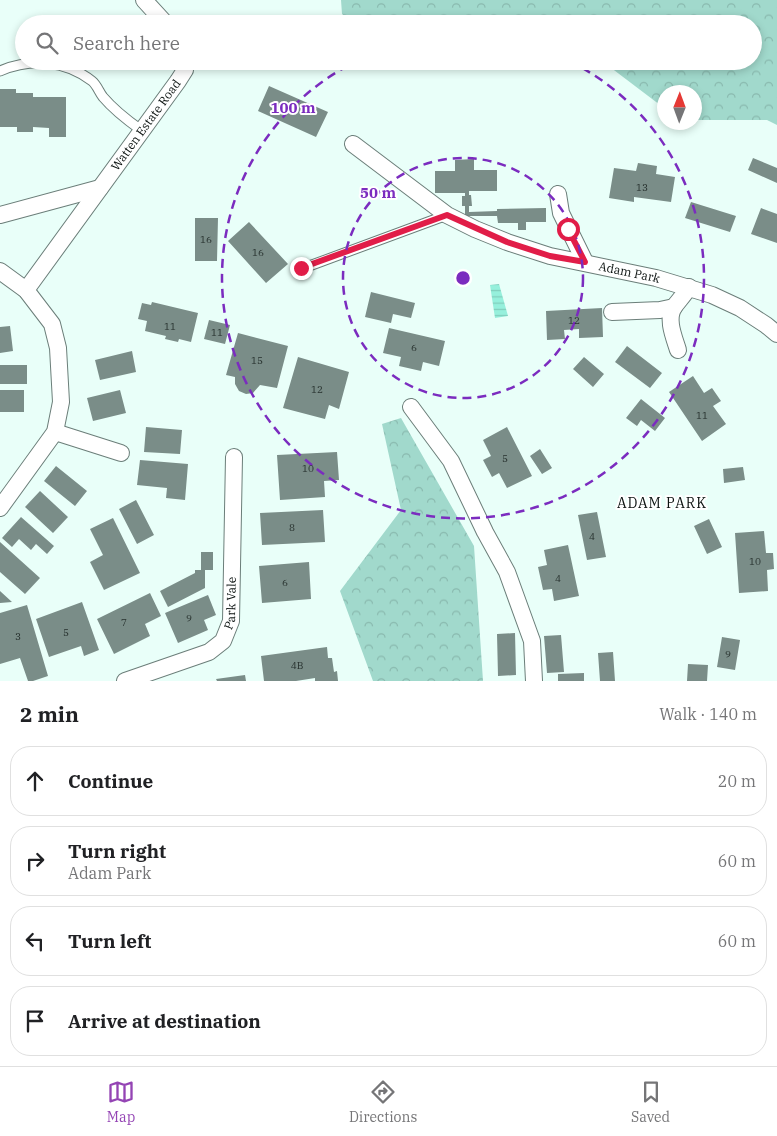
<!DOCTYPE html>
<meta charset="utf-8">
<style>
:root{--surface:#fff;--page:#f2f2f2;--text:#202124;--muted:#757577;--line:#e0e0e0;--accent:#9444b4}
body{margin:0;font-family:"IBM Plex Serif",serif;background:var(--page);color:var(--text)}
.compass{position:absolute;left:657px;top:85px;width:45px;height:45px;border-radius:50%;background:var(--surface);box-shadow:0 2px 8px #0003;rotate:1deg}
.stop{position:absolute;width:15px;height:15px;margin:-11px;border:4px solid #e11d48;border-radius:50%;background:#fff}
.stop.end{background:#e11d48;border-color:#fff;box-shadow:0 1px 5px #0008}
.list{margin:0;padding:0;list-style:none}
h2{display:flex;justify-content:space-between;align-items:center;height:65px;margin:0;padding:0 20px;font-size:21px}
h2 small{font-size:16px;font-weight:400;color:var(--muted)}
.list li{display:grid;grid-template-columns:32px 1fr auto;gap:15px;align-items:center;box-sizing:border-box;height:70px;margin:0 10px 10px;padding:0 10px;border:1px solid var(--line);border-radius:20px}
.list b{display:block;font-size:19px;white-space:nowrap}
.list p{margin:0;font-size:16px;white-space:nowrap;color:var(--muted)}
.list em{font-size:16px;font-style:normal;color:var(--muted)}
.icon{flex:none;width:28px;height:28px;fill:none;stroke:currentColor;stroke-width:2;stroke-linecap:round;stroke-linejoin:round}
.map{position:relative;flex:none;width:777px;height:681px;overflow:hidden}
.search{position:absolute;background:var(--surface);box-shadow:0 2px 8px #0003;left:15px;right:15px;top:15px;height:55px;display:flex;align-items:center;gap:12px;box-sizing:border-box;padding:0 18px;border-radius:28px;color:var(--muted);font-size:19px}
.sheet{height:385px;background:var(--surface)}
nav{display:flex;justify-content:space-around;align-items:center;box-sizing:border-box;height:70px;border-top:1px solid var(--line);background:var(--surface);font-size:14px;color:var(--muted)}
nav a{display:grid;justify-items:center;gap:2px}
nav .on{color:var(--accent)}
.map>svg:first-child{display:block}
.forest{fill:url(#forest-crowns)}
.water{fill:url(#water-rules)}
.building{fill:#7a8d88}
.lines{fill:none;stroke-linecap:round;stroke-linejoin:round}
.lane-casing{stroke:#6b7e79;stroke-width:11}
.street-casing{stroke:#6b7e79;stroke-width:18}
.lane{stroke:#fff;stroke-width:9}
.street{stroke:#fff;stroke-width:16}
.route{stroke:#e11d48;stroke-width:6}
.ring{fill:none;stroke:#7b2cbf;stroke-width:2.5;stroke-dasharray:9 6}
.labels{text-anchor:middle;stroke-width:4;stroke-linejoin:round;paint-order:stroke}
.number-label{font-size:10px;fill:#27312e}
.street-label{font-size:12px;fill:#0b1210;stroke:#fff}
.neighbourhood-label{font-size:14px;letter-spacing:1px;fill:#0b1210;stroke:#fff}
.centre{fill:#7b2cbf;stroke:#fff;stroke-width:2.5}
.ring-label{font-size:15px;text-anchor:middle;font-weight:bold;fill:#7b2cbf;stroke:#fff;stroke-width:4;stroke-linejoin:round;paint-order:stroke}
</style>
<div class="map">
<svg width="777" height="681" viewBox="0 0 777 681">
<defs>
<pattern id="forest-crowns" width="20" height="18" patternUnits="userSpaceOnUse" patternTransform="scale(1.25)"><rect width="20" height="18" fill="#a1d9cc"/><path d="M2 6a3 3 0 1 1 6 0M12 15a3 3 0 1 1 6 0" fill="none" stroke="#89b9ae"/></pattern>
<pattern id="water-rules" width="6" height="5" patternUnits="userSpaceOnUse" patternTransform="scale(1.25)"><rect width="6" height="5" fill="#96f0dc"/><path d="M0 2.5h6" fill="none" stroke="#80cdbc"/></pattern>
</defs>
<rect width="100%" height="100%" fill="#e9fff9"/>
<path class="forest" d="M341 0H777V125L767 120H695L694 92H664V108L602 61H753V24H354L342 14Z
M401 418 474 546 483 681H373L340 591 401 510 382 424Z"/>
<path class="water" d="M499 284 508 316 495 318 490 285Z"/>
<path class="building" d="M269 86 328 112 316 137 258 111Z
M0 89H16V93H33V97H66V137H49V128L33 127V132H17V127H0Z
M753 158 777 168V183L748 170Z
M474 159V170H497V191H469V195H471L472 206H469V212L497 211V209L546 208V222H526V230H518V223H498L497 216H465V206H462V196H465V193H435V171H455V160Z
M638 163 657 166 656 174 675 177 671 202 634 197V202L609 198 614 168 636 171Z
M691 202 736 216 730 232 685 218Z
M761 208 777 214V243L751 234Z
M195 218H218L217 261H195Z
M249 222 288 264 266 283 228 241Z
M371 292 415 303 411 318 393 314 391 323 365 317Z
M152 302 198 313 191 342 179 339 178 342 165 339 166 336 145 331 147 321 138 319 142 303 151 305Z
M602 308 603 337 579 338V329L564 330 565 339 547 340 546 311Z
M209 320 230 325 225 344 204 339Z
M10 326 13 351 0 353V327Z
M389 328 445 341 439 366 423 362 421 371 399 366 401 357 383 353Z
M238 333 288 346 277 388 260 385 253 393 246 394 239 391 235 384V377L226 375Z
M627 346 662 373 650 388 615 362Z
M132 351 136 372 100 380 95 360Z
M298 357 349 372 339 409 329 405 325 419 283 408Z
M584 357 604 374 593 387 573 369Z
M0 365H27V384H0Z
M693 376 704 393 712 388 721 401 713 406 726 424 702 441 669 392Z
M0 390H24V412H0Z
M120 390 126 413 93 421 87 398Z
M641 399 665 418 655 431 641 420 637 426 626 418Z
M146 427 182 430 180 454 144 452Z
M507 427 532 476 507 488 499 473 492 477 483 460 491 456 483 440Z
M540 449 552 468 542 474 530 456Z
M337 452 339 480 324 481 325 497 280 500 277 455Z
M140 460 188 464 185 500 166 498 167 488 137 485Z
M56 466 87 491 75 506 44 481Z
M743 467 745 480 724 483 723 469Z
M40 491 68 517 53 533 25 507Z
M136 500 154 535 137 544 119 509Z
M323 510 325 542 262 545 260 513Z
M597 512 606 557 587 560 578 515Z
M21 517 54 546 47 554 36 544 31 550 19 539 12 547 2 538Z
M113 518 140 573 104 590 90 562 103 555 90 529Z
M709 519 722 547 707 554 694 526Z
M764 531 766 553H773L774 569 767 570 768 591 739 593 735 533Z
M0 542 40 578 25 594 0 572Z
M568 545 579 596 554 601 552 589 543 590 538 567 547 565 544 550Z
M201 552H213V570H205V588L168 607 160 591 195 573V570H201Z
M309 562 311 599 262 603 259 566Z
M0 591 12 602 0 603Z
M150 593 161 616 145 624 150 636 114 654 97 619Z
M208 595 216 615 204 620 208 630 178 643 165 613Z
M82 602 99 650 84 656 81 646 49 657 36 619Z
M27 605 48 676 33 681H28L20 658 0 664V613Z
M515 633 516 675 498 676 497 634Z
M561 635 564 672 547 673 544 636Z
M722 637 740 640 735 670 717 667Z
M327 647 328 658H332L334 672 337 671 338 681H315V678L296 681H264L261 656Z
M613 652 615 681H600L598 653Z
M688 664 708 665 707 681H687Z
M584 673V681H558V674Z
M245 675 246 681H217L216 679Z"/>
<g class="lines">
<g class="lane-casing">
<path id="lane" d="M0 71C31 58 65 60 92 81 97 85 99 92 103 97 114 110 127 120 141 130
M301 269 447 215"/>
</g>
<g class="street-casing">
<g id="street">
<path d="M144 0 166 24"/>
<path id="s1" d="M353 144 447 215 475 229 507 242 550 256 656 278 712 295 740 308 766 325 777 334"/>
<path d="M558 194 561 213 585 262"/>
<path d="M0 215 100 188"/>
<path d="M0 271 26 290 52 324 58 348 61 402 55 432 0 508"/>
<path id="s2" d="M26 290 178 81 185 70V61"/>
<path d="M612 312 660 310 674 307"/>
<path d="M678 350C674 337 666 319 674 307 679 300 685 294 689 287"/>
<path d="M411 407 451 461 485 532 507 572 532 641 534 681"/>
<path d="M55 432 121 453"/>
<path id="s3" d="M125 681 209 652 223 641 231 621 234 457"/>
</g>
</g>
<use href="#lane" class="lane"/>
<use href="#street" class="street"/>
</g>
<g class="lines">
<path class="route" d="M301 268 447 215 507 242 550 256 585 262 568 229"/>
</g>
<g class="ring">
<circle cx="463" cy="278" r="120"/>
<path d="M569 61A241 241 0 1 1 357 61"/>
</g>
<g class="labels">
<g class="number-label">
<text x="642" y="191">13</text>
<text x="206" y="243">16</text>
<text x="258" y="256">16</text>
<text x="574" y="324">12</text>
<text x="170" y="330">11</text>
<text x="217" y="336">11</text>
<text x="414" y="351">6</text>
<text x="257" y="364">15</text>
<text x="317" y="393">12</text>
<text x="702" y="419">11</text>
<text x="505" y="462">5</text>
<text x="308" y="472">10</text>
<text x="292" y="531">8</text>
<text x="592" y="540">4</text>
<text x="755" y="565">10</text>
<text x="558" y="582">4</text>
<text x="285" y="586">6</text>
<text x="189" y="622">9</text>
<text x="124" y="626">7</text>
<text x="66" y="636">5</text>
<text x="18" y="640">3</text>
<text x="728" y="658">9</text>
<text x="297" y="669">4B</text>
</g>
<g class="street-label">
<text dy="4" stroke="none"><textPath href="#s2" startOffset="204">Watten Estate Road</textPath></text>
<text dy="4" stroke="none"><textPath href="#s1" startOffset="310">Adam Park</textPath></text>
<text dy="4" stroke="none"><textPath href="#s3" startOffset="146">Park Vale</textPath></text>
</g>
<g class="neighbourhood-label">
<text x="662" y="508">ADAM PARK</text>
</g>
</g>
<circle cx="463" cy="278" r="8" class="centre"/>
<g class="ring-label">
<text x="293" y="113">100 m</text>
<text x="378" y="198">50 m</text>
</g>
</svg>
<svg class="compass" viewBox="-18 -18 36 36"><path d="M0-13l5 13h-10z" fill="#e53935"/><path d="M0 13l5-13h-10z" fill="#757577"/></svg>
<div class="stop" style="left:568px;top:229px"></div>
<div class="stop end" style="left:301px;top:268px"></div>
<div class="search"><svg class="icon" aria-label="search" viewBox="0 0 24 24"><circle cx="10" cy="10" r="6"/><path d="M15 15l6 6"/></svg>Search here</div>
</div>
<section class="sheet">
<h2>2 min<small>Walk · 140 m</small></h2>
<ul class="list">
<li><svg class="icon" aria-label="ahead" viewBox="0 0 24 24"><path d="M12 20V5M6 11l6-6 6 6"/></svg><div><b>Continue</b></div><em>20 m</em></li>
<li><svg class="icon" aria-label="right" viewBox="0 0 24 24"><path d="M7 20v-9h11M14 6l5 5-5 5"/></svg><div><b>Turn right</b><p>Adam Park</p></div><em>60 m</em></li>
<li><svg class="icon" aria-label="left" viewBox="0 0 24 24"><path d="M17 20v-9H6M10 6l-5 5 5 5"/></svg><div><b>Turn left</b></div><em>60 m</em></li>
<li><svg class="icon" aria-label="arrive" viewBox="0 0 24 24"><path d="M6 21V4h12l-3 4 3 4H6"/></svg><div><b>Arrive at destination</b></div></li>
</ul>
</section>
<nav>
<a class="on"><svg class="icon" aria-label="map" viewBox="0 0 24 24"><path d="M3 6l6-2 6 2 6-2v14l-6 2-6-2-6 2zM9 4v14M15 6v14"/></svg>Map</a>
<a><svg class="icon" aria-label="directions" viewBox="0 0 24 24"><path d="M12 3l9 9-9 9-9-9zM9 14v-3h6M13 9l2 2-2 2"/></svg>Directions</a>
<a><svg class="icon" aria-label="saved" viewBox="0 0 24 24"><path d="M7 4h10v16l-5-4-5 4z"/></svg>Saved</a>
</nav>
